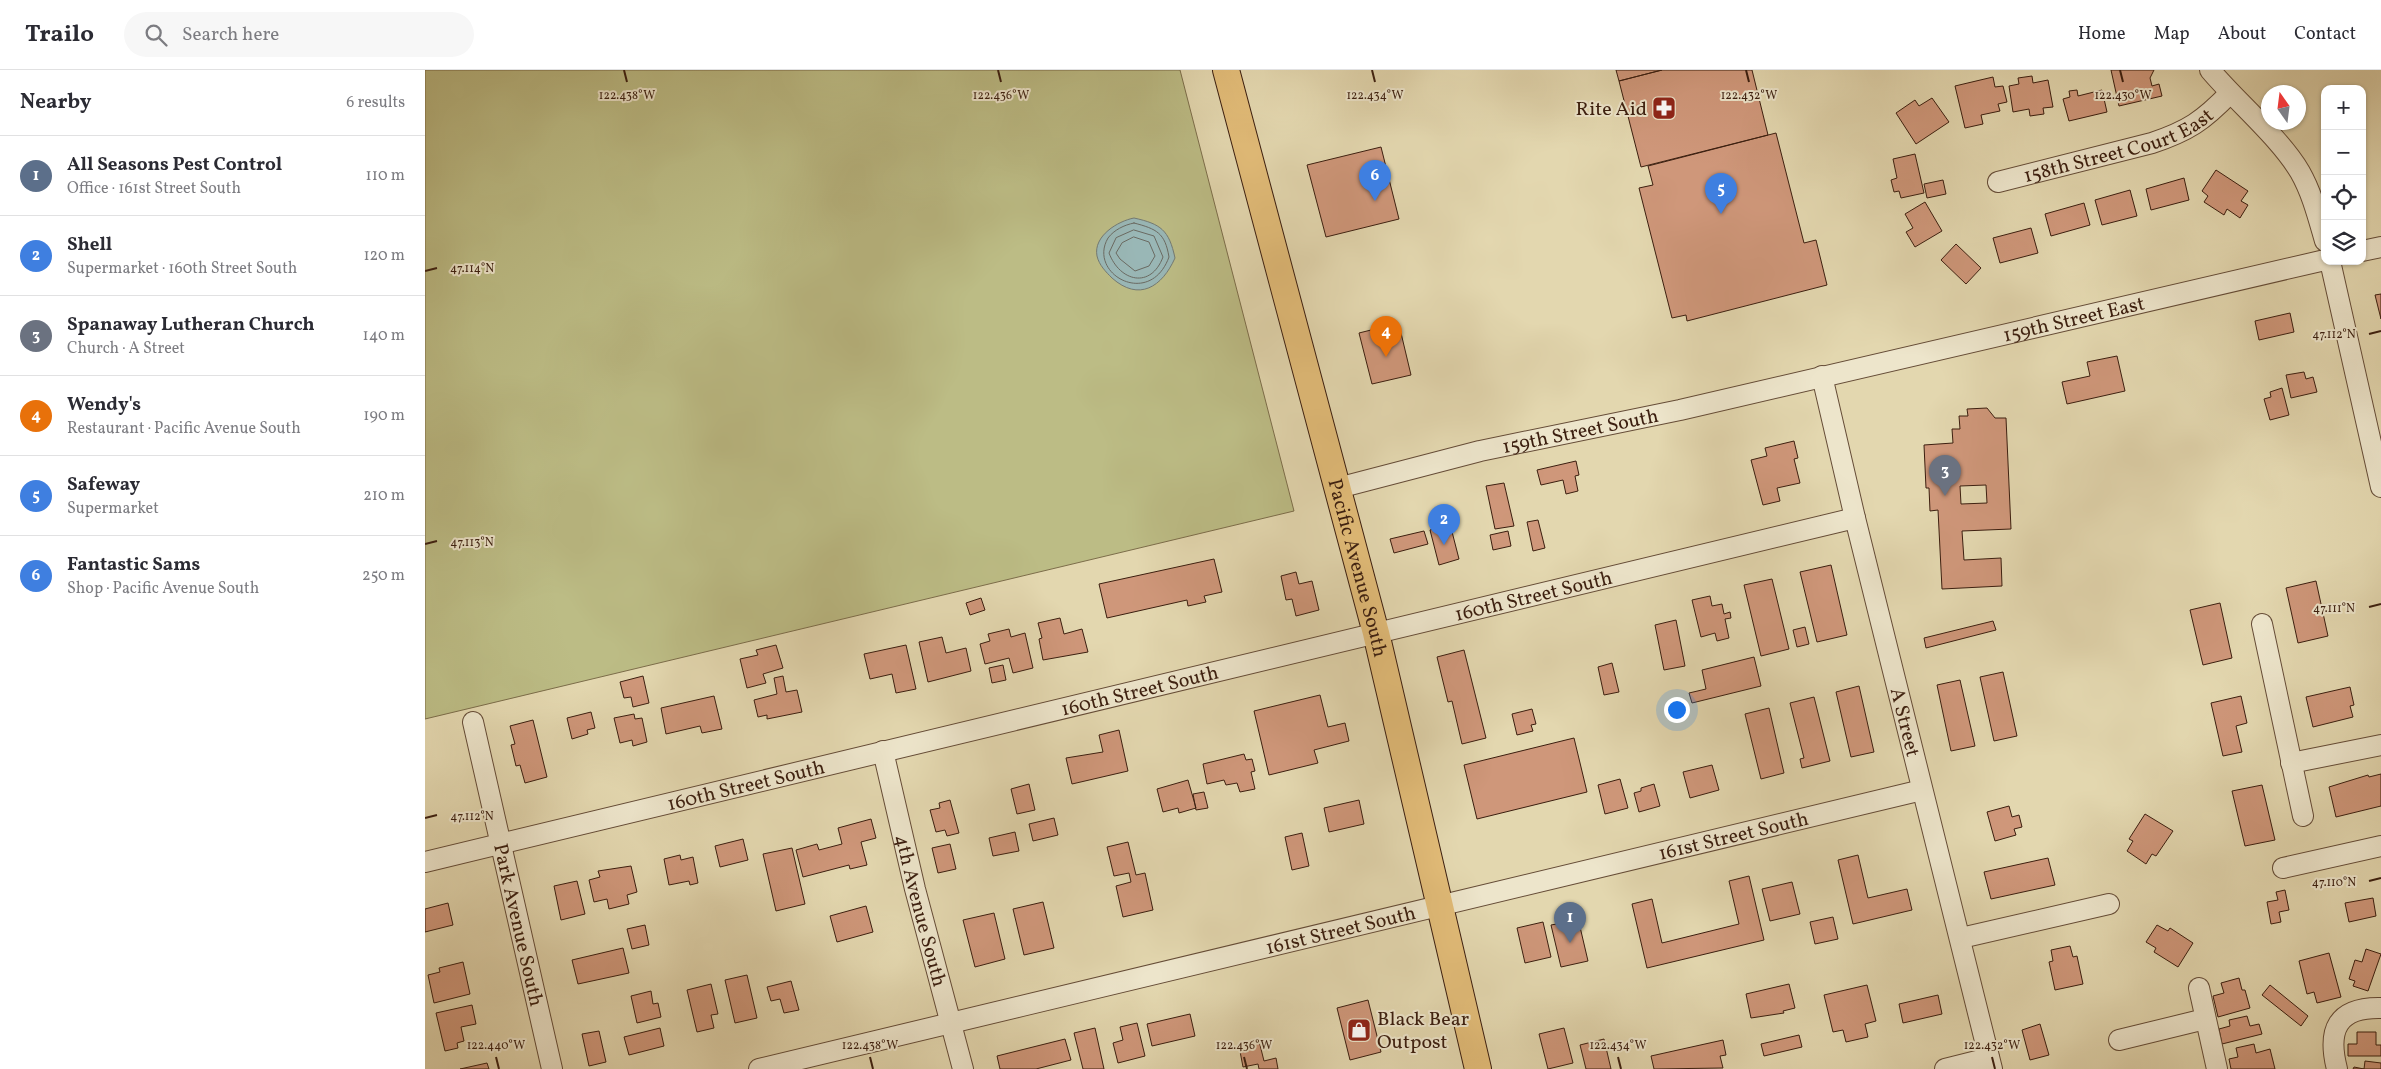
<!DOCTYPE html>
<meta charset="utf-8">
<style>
:root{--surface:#fff;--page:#f7f7f7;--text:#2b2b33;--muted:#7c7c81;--line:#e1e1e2;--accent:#8f2418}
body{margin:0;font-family:Vollkorn,serif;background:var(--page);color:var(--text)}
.controls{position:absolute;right:15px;top:15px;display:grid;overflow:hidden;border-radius:10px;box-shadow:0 1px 4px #0004}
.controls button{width:45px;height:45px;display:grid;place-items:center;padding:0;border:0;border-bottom:1px solid var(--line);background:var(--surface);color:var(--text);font:25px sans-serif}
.compass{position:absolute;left:1836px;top:15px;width:45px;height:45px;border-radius:50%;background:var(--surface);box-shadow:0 1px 4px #0004;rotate:346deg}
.you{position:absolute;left:1251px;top:639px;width:18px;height:18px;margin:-12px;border:4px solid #fff;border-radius:50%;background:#1a73e8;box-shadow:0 0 0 8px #1a73e833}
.badge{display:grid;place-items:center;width:32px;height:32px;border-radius:50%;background:var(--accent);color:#fff;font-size:16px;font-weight:700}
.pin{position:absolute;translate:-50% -41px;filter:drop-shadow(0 1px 2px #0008)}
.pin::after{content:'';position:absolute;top:26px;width:18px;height:15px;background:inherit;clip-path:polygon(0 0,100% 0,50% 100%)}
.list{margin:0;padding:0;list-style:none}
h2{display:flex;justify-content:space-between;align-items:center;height:65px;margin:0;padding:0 20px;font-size:21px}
h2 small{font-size:16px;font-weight:400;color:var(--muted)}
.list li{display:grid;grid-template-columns:32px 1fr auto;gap:15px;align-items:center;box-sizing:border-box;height:80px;padding:0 20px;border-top:1px solid var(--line)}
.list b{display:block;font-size:19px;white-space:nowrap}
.list p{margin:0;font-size:16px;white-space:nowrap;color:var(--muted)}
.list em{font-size:16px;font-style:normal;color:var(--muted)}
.icon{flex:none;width:28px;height:28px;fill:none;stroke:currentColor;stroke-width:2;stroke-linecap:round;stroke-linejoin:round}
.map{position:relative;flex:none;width:1956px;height:999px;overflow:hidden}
header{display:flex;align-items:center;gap:30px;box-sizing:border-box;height:70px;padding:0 25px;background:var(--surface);border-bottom:1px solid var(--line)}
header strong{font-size:24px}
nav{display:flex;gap:28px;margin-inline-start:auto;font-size:18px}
.search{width:350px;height:45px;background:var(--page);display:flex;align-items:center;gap:12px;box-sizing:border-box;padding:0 18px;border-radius:28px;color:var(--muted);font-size:19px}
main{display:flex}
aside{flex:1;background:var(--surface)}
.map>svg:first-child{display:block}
.green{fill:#bcbc85;stroke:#7c6d4a}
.water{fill:#99b7b6;stroke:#737a73}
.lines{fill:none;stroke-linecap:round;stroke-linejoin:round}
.shore{stroke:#6a6a62;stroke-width:1}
.building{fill:#cf977a;stroke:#3b1e0f;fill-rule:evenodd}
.minor-casing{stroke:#654c37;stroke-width:22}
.major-casing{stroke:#3b1e0f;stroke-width:28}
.minor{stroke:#ede5cb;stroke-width:20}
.major{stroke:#e2bc78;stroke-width:26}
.ticks{fill:none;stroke:#3b1e0f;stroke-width:2}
.labels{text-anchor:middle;stroke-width:4;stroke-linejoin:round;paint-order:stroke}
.poi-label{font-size:20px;fill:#3b1e0f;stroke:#ede5cb;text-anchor:end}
.street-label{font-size:20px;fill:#3b1e0f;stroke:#ede5cb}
.ticks-label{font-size:12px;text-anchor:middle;fill:#3b1e0f;stroke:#ede5cb;stroke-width:4;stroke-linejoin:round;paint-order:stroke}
</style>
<header>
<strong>Trailo</strong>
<div class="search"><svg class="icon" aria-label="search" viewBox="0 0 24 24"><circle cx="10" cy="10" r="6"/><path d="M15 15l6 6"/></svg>Search here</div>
<nav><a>Home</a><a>Map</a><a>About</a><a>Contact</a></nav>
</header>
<main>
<aside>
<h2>Nearby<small>6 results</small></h2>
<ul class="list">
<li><span class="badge" style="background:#5c6f8a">1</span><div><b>All Seasons Pest Control</b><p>Office · 161st Street South</p></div><em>110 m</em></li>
<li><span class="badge" style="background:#3f7fe0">2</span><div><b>Shell</b><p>Supermarket · 160th Street South</p></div><em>120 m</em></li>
<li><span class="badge" style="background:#6b7280">3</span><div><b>Spanaway Lutheran Church</b><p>Church · A Street</p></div><em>140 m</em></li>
<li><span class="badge" style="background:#e8710a">4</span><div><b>Wendy's</b><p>Restaurant · Pacific Avenue South</p></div><em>190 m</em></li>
<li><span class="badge" style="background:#3f7fe0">5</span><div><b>Safeway</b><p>Supermarket</p></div><em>210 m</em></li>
<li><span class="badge" style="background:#3f7fe0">6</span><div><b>Fantastic Sams</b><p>Shop · Pacific Avenue South</p></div><em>250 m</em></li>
</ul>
</aside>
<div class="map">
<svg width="1956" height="999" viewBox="0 0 1956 999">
<rect width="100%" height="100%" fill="#e3d7af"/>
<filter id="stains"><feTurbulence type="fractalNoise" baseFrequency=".004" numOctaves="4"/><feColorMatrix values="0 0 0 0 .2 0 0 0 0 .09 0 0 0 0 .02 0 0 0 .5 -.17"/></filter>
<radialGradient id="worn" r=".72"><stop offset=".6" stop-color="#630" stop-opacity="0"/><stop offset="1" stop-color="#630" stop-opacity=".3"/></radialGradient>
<path class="green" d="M0 0H755L869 441 0 649Z"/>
<path class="water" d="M709 148C736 154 744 160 750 188 737 217 714 232 687 208 681 202 674 195 672 186 668 166 693 151 709 148Z"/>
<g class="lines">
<path class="shore" d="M709 153C732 159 740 163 744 187 725 239 662 204 683 168 689 160 699 155 709 153Z
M709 160 729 166 738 187C726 219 695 212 684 183L691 168Z
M709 167 724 172 730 186 724 196 710 201 695 189 691 183 697 173Z"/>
</g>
<path class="building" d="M1191 0H1237L1194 11Z
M1237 0H1327L1343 65 1216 97 1194 11Z
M1686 0H1729L1725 8 1727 16 1734 14 1737 26 1694 36Z
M1607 6 1608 13 1623 10 1628 37 1618 38 1619 44 1605 46 1604 39 1588 42 1584 16 1594 14 1593 8Z
M1568 7 1570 17 1578 16 1582 32 1573 34 1575 41 1556 45 1558 54 1540 58 1530 16Z
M1652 20 1653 26 1677 20 1682 42 1644 51 1638 29 1645 27 1644 21Z
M1507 28 1524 52 1491 74 1471 43 1490 30 1494 36Z
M1351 63 1379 173 1391 170 1402 215 1262 251 1261 245 1247 248 1214 118 1228 115 1223 96Z
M956 77 974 149 901 167 882 95Z
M1490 84 1499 123 1476 128 1474 121 1469 122 1466 110 1472 108 1468 89Z
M1791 100 1823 121 1816 131 1823 135 1815 148 1802 139 1799 145 1779 132 1783 126 1777 121Z
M1759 108 1764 130 1726 140 1721 119Z
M1518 110 1521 124 1502 128 1499 114Z
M1705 120 1712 146 1677 155 1670 130Z
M1500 132 1517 161 1490 177 1481 162 1488 158 1480 144Z
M1659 133 1665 155 1626 166 1620 144Z
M1606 158 1613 183 1575 193 1568 168Z
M1531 174 1556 198 1541 214 1516 190Z
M1956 224V249L1950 225Z
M1865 243 1869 262 1834 270 1830 251Z
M954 258 956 268 976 263 986 305 947 314 934 263Z
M1692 286 1700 321 1642 334 1637 312 1665 306 1662 292Z
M1879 302 1881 309 1888 307 1892 322 1866 328 1861 305Z
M1857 318 1864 345 1845 350 1839 329 1846 327 1845 322Z
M1562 338 1570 348H1581L1586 459 1537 461 1539 490 1576 488 1577 516 1517 519 1513 440 1505 441 1504 418H1501L1499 375 1528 373 1527 359H1535L1534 346H1543L1542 339ZM1561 415 1562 433 1536 434 1535 416Z
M1369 371 1373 388 1369 389 1375 413 1352 418 1355 431 1338 435 1326 390 1342 386 1340 378Z
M1151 391 1154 405 1150 406 1153 421 1141 424 1138 410 1116 415 1112 400Z
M1079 413 1089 456 1070 459 1061 416Z
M1113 450 1120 478 1108 481 1102 452Z
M1025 454 1034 489 1014 495 1005 460Z
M999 461 1003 474 969 483 965 469Z
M1083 461 1086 476 1068 480 1065 465Z
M789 489 797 522 779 526 781 532 763 536 762 530 682 548 674 514Z
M1406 495 1422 565 1392 572 1375 502Z
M871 502 874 514 887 511 894 540 871 546 867 529 861 530 856 506Z
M1347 509 1364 579 1336 586 1319 515Z
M1891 511 1903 566 1873 573 1861 518Z
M1285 526 1287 536 1297 534 1299 544 1305 542 1306 548 1300 549 1304 568 1292 571 1290 563 1276 567 1267 530Z
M556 528 560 540 545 545 541 533Z
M1795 533 1807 588 1778 595 1765 540Z
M635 548 639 564 657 559 663 582 618 590 614 569 617 568 613 553Z
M1251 550 1260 596 1239 600 1230 555Z
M1568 551 1571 560 1501 578 1499 568Z
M1380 557 1384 574 1372 577 1368 560Z
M584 559 586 567 600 563 608 598 588 603 584 588 560 594 555 574 565 571 563 564Z
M517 567 521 583 541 578 546 601 503 612 494 572Z
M351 575 358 598 338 604 341 613 322 618 315 589 333 585 331 580Z
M481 575 491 619 471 623 467 604 445 609 439 584Z
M1039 580 1061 668 1037 674 1027 631 1023 632 1012 587Z
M1329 587 1336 616 1267 633 1264 623 1281 619 1277 600Z
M1187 593 1194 622 1179 625 1173 597Z
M578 595 581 610 567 613 564 598Z
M1578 602 1592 666 1569 671 1555 607Z
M218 606 224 633 208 637 206 627 199 628 195 612Z
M358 606 361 622 372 620 377 642 342 649V645L333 647 329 630 352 624 349 608Z
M1535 610 1550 676 1526 681 1512 615Z
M1434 616 1449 682 1426 687 1411 622Z
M1925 617 1929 635 1925 636 1928 647 1888 657 1881 627Z
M895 625 903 657 920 653 924 671 889 680 893 693 844 705 829 641Z
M289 626 297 659 277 663 275 656 241 664 236 638Z
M1816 626 1822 653 1811 656 1817 682 1798 686 1786 633Z
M1389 627 1405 691 1377 698 1375 689 1379 688 1365 633Z
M1344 638 1359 703 1336 709 1320 644Z
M1107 639 1111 654 1106 655 1108 661 1092 665 1087 644Z
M166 642 170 658 162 660 163 664 147 669 142 648Z
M209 644 210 649 217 648 222 672 208 676 207 670 195 673 189 648Z
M108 650 122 707 100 713 95 695 91 696 86 675 90 674 85 656Z
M694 660 703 701 647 714 641 688 678 682 674 665Z
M1149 668 1162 722 1052 749 1039 695Z
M819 684 821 690 827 689 830 701 826 702 830 719 815 722 812 713 801 715 799 710 782 714 778 694Z
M1287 695 1294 720 1265 728 1258 702Z
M1956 704V736L1911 747 1904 717 1943 705 1944 707Z
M1195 709 1203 738 1180 744 1173 715Z
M763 710 771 738 754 743 753 738 738 742 732 719Z
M604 714 610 740 592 744 586 719Z
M1229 714 1235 736 1214 742 1209 723 1216 721V718Z
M1837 715 1850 770 1820 776 1807 721Z
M779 722 783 738 771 740 768 724Z
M525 730 534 763 522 766 520 760 511 762 505 740 515 738 514 733Z
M934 730 939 754 904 762 899 738Z
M1584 736 1587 747 1594 745 1597 757 1589 759 1591 765 1570 771 1562 742Z
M1720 744 1748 761 1731 786 1727 784 1721 794 1702 781 1708 771 1704 769Z
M629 748 633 765 608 771 604 754Z
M446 749 451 768 436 772 442 795 425 799 424 795 378 807 371 780 392 774 394 780 417 774 413 758Z
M590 762 594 781 568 786 564 768Z
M877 763 884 796 867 800 860 767Z
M318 769 323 790 295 797 290 776Z
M703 772 711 805 720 803 728 840 698 847 691 816 706 812 704 803 689 806 682 777Z
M525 774 531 799 513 803 507 778Z
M367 778 380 834 351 841 338 784Z
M255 785 256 790 268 787 273 813 265 815 264 811 244 815 239 789Z
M1433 785 1443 828 1482 819 1487 840 1428 854 1413 790Z
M1623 788 1630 815 1566 829 1559 802Z
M206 796 212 822 202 825 204 834 184 839 182 829 169 832 164 810 175 807 173 801Z
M1324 806 1339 870 1222 898 1207 834 1227 829 1237 873 1314 854 1304 811Z
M152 811 160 844 136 850 129 816Z
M1367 812 1375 844 1345 851 1337 819Z
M1860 820 1864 840 1854 842 1856 852 1846 854 1842 832 1853 830 1851 822Z
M1948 828 1951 846 1924 852 1920 833Z
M618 832 629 878 599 885 588 839Z
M23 833 28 855 0 862V839Z
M441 836 448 862 412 872 405 846Z
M569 843 580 889 550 897 538 850Z
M1152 844 1163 891 1136 897 1126 855 1137 853 1136 848Z
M1408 847 1413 869 1390 874 1385 852Z
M1118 852 1126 887 1100 893 1092 858Z
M220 855 224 875 207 879 202 859Z
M1732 855 1743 861 1745 858 1768 873 1753 897 1729 882 1731 878 1721 872Z
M1645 876 1648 887 1652 886 1658 914 1630 920 1624 892 1628 891 1626 880Z
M198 878 204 903 153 914 147 890Z
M1941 879 1956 884 1943 921 1928 916 1930 911 1924 909 1930 890 1937 892Z
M1904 883 1916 927 1892 933 1889 922 1882 924 1874 891Z
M38 892 45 924 9 933 3 905 15 902 14 898Z
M322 905 332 948 310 953 300 910Z
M1814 908 1817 920H1820L1825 938 1793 947 1788 926 1799 923 1796 913Z
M366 911 374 940 359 943 355 929 346 931 342 917Z
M286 914 293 944 286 945 289 958 272 962 262 920Z
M1364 914 1370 938 1358 941 1359 943 1326 948 1321 924Z
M1442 915 1451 951 1440 954 1443 967 1421 972 1418 960 1408 962 1399 925Z
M1845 915 1883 946 1876 956 1837 925Z
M226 921 228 934 233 933 236 947 212 953 206 926Z
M1513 925 1517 944 1478 953 1474 934Z
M943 930 956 982 925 990 912 938Z
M47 935 51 954 36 957 39 971 32 973 33 978 20 981 11 943Z
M765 944 770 966 727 976 722 954Z
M1822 946 1825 956 1834 954 1837 964 1797 974 1794 959 1805 956 1804 950Z
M712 953 720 986 693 993 688 973 698 970 695 957Z
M1615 954 1624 985 1605 990 1597 960Z
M235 958 239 976 204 985 199 967Z
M670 958 679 999H658L649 963Z
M1139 958 1148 993 1123 999 1114 964Z
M174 961 181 992 164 996 157 964Z
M1932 962H1951V975H1956V986H1923V974H1932Z
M1374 965 1377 977 1339 986 1336 974Z
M640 969 646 990 611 999H575L572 986Z
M1179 969 1186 999H1161L1155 975Z
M1298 970 1301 985 1295 986 1298 998 1229 999 1226 986Z
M834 971 839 991 851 988 853 999H834L833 994 818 997 814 976Z
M1829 974 1831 983 1845 979 1850 999H1806L1804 989 1813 987 1811 978Z
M1940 991 1956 993V999H1928L1929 997 1939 999Z
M62 993 64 999H35Z"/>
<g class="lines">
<g class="minor-casing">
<g id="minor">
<path d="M1785 0C1812 32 1855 68 1875 102 1887 123 1893 147 1900 171"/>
<path id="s1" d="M1573 112 1727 73C1763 61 1778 51 1805 23"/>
<path d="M1937 181 1956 177"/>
<path d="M1905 191 1956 417"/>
<path id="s2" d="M1397 306 1430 448 1567 999"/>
<path id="s3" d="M913 418 1055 381 1255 340 1900 190"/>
<path d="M1837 554 1878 746"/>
<path id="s4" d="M48 652 127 999"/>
<path id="s5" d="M458 681 490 819 538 999"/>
<path d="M1866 693 1956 675"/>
<path id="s6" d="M0 792 1430 448"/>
<path d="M1858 798 1956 776"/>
<path d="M1536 868 1684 834"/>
<path d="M1774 918 1792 999"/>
<path d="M1694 970 1780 949"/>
<path id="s7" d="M334 999 1497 720"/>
<path d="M1520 999 1564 988"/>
<path d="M1912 999C1902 960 1912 937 1956 938"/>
</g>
</g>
<g class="major-casing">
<g id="major">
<path id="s8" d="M801 0 951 563 1053 999"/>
</g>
</g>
<use href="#minor" class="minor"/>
<use href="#major" class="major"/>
</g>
<path class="ticks" d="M199 0 202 12M573 0 576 12M947 0 950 12M1321 0 1324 12M1695 0 1698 12M0 201 12 198M1944 264 1956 261M0 474 12 471M1944 537 1956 534M0 748 12 745M1944 811 1956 808M71 987 74 999M445 987 448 999M819 987 822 999M1193 987 1196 999M1567 987 1570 999"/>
<defs>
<g id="pharmacy-square" transform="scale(1.25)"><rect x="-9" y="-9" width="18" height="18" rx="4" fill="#8f2418" stroke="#ede5cb"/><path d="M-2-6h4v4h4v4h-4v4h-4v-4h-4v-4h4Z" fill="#fff"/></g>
<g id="shop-square" transform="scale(1.25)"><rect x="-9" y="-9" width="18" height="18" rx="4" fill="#8f2418" stroke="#ede5cb"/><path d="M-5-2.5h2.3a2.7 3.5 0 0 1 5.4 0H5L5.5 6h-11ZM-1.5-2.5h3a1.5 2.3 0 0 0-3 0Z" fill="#fff"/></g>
</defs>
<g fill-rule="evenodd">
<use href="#pharmacy-square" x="1239" y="38"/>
<use href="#shop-square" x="934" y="960"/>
</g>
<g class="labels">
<g class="poi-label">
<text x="1222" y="45">Rite Aid</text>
<text x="952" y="955" text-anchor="start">Black Bear<tspan x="952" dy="23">Outpost</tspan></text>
</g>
<g class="street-label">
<text dy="7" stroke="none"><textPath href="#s1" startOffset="126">158th Street Court East</textPath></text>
<text dy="7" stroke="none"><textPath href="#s3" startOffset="755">159th Street East</textPath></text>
<text dy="7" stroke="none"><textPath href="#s3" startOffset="249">159th Street South</textPath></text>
<text dy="7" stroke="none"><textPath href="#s8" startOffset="515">Pacific Avenue South</textPath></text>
<text dy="7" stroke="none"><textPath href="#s6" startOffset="1140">160th Street South</textPath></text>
<text dy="7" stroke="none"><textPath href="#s6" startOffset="735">160th Street South</textPath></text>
<text dy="7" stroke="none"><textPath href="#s2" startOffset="356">A Street</textPath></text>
<text dy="7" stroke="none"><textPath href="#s6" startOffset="330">160th Street South</textPath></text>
<text dy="7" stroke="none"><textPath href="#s7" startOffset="1002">161st Street South</textPath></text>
<text dy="7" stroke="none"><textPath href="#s5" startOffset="164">4th Avenue South</textPath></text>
<text dy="7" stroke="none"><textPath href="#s4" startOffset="208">Park Avenue South</textPath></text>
<text dy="7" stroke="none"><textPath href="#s7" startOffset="598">161st Street South</textPath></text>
</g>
</g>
<g class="ticks-label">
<text x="202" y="29">122.438°W</text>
<text x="576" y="29">122.436°W</text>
<text x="950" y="29">122.434°W</text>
<text x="1324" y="29">122.432°W</text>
<text x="1698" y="29">122.430°W</text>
<text x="47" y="202">47.114°N</text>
<text x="1909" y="268">47.112°N</text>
<text x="47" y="476">47.113°N</text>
<text x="1909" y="542">47.111°N</text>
<text x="47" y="750">47.112°N</text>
<text x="1909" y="816">47.110°N</text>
<text x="71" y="979">122.440°W</text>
<text x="445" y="979">122.438°W</text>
<text x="819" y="979">122.436°W</text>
<text x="1193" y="979">122.434°W</text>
<text x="1567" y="979">122.432°W</text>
</g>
<rect width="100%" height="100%" filter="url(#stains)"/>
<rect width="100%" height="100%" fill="url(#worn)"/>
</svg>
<div class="controls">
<button>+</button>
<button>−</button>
<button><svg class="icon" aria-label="locate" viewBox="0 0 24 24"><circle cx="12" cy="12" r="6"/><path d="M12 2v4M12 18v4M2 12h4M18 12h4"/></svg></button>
<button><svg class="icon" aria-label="layers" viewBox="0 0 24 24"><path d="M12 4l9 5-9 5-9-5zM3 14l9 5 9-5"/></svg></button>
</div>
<svg class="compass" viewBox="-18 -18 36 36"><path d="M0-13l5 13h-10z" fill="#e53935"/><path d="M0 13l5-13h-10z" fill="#7c7c81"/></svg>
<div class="you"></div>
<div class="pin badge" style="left:1145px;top:873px;background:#5c6f8a">1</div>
<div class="pin badge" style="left:1019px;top:475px;background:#3f7fe0">2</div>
<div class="pin badge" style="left:1520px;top:426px;background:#6b7280">3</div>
<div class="pin badge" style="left:961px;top:287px;background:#e8710a">4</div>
<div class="pin badge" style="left:1296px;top:144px;background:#3f7fe0">5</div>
<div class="pin badge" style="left:950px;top:131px;background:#3f7fe0">6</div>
</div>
</main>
